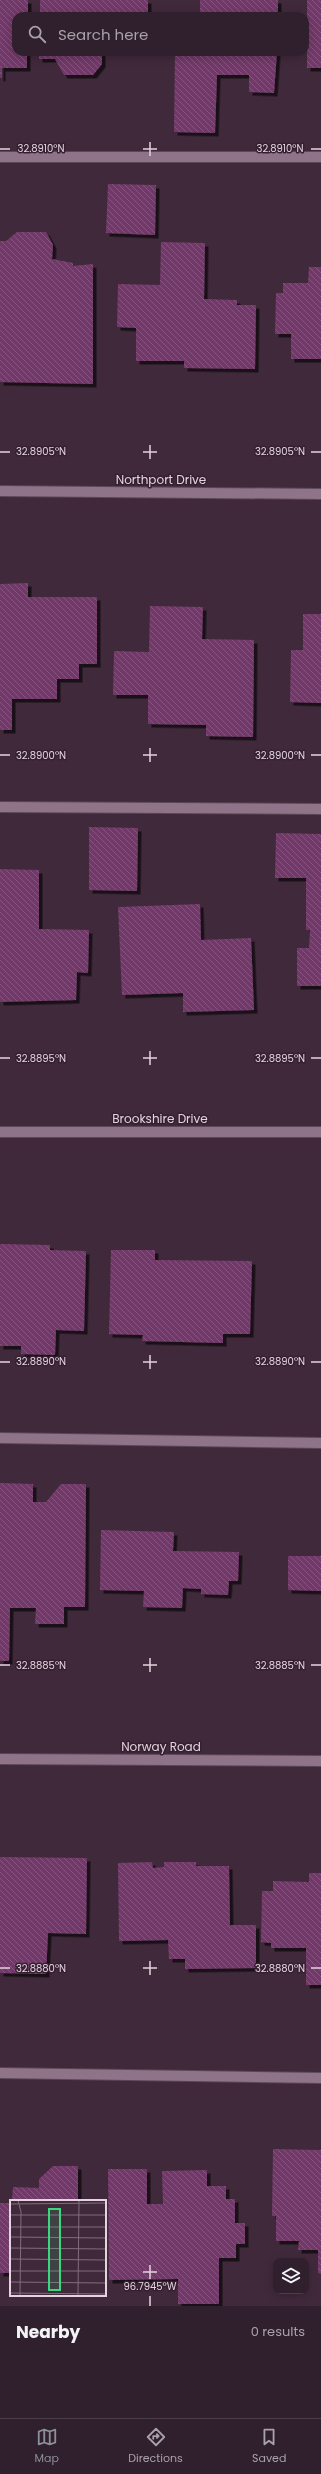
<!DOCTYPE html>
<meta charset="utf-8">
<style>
:root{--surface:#301f2c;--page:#382734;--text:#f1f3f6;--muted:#a8a2a9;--line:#4b3d48;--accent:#8c9099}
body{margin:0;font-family:Poppins,sans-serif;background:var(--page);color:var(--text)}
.controls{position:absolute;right:12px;bottom:12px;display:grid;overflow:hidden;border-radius:8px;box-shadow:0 2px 10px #0003}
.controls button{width:36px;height:36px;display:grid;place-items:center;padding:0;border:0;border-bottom:1px solid var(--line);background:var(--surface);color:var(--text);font:20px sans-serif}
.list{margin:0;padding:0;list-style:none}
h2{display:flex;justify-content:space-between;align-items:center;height:52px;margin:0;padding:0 16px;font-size:17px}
h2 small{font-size:13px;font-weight:400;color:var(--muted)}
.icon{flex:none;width:22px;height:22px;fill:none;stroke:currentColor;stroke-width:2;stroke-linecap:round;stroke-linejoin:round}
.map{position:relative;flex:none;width:321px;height:2306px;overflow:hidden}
.search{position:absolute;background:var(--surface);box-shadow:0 2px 10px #0003;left:12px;right:12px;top:12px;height:44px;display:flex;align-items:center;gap:10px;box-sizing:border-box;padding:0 14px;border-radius:12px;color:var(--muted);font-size:15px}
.sheet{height:112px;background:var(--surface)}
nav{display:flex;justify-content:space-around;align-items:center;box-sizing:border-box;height:56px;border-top:1px solid var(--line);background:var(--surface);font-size:11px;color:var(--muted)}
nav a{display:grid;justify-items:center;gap:2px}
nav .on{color:var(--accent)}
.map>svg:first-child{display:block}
.building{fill:url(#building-back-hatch);filter:url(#shadow)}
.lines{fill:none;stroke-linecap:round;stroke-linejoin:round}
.minor-casing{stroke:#5b4857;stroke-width:12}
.minor{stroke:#8f7389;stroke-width:10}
.ticks{fill:none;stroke:#e3d4df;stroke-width:1.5}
.labels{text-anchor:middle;stroke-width:3;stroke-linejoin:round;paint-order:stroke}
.street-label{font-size:12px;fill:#e3d4df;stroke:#351f31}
.inset-road{fill:none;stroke:#816d7d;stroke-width:1}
.view{fill:#39d87f;fill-opacity:0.15;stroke:#39d87f;stroke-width:2}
.inset-edge{fill:none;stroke:#e3d4df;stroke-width:2}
.ticks-label{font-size:10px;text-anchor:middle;fill:#e3d4df;stroke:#351f31;stroke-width:3;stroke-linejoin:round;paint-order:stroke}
</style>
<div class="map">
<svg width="321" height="2306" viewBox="0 0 321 2306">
<defs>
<pattern id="building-back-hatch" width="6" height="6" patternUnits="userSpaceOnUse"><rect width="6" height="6" fill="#723869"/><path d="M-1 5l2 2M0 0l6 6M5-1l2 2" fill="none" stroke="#86547e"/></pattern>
<filter id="shadow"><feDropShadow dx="3.5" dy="3.5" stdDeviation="0" flood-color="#0009"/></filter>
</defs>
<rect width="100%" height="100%" fill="#40293b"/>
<path class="building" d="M0 0H28V16H16V52H27V68H2V78H0Z
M40 0H148V16H40Z
M200 0H278V16H200Z
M307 0H321V68H307Z
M39 52H102V64L93 75H64L55 59H39Z
M175 52H277L274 93 249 92V75H217L215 133 174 132Z
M108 184 156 185 155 235 106 233Z
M17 232H46L53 245 52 259 73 263V266L93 264V384L0 382V241H6Z
M161 242 205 243 204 299 237 300V305H256L255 369 184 368V361H136V328L117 327 118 284 160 285Z
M309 267H321V359H291V334H275L276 293H283V283H308Z
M28 583V597H97V664H79V679H57V699H12V730H0V584Z
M150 606 203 607 202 639 254 640 253 737 206 736V725L148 724V695H113L114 651 149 652Z
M303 614H321V703L290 702 291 650H303Z
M89 827 138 828 137 891 89 890Z
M276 833 321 834V986H297V948H309L310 930H306V878H275Z
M0 869 39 870V929L89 930 88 973 77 972 76 1000 0 1002Z
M200 904 201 940 251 938 254 1010 183 1012V993L122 995 118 907Z
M0 1244 50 1245V1250L86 1251 84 1331 56 1330 55 1355 21 1354V1346H0Z
M111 1250H155V1260L252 1261 250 1334H223V1343L142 1341 143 1335 109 1334Z
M0 1483 33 1484V1502H46L61 1484H86L85 1607H64V1624H35L36 1608H10L9 1661H0Z
M101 1530 174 1532 173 1551 239 1552 238 1581H229L228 1595 201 1594V1589L183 1588 182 1608 143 1607 144 1591 100 1590Z
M288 1556H321V1591L288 1590Z
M0 1857 87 1858 86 1934 48 1933 46 1974 0 1973Z
M152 1862 153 1868 164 1867V1862H196V1866H229L230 1925H256V1968L185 1969V1959H169L168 1940 119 1941 118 1863Z
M309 1873H321V1985H306V1948H271V1943L261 1942 262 1891H273V1881L309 1882Z
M273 2149 321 2150V2274L318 2273V2250H298L299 2241H276V2216H272Z
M53 2166H78V2201H12L13 2187 39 2188V2179Z
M108 2169H147V2204H163L162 2171 207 2170V2186H226V2199H235V2223H245V2244H236V2258H219V2304H178V2279L109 2280Z
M0 2203H11V2273H0Z"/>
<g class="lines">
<g class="minor-casing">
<path id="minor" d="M0 157H321
M0 491 321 494
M0 807 321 809
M0 1132H321
M0 1438 321 1443
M0 1759 321 1761
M0 2073 321 2078"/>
</g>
<use href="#minor" class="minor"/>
</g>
<path class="ticks" d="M150 142V156M0 149H10M143 149H157M311 149H321M150 445V459M0 452H10M143 452H157M311 452H321M150 748V762M0 755H10M143 755H157M311 755H321M150 1051V1065M0 1058H10M143 1058H157M311 1058H321M150 1355V1369M0 1362H10M143 1362H157M311 1362H321M150 1658V1672M0 1665H10M143 1665H157M311 1665H321M150 1961V1975M0 1968H10M143 1968H157M311 1968H321M150 2265V2279M143 2272H157M150 2296V2306"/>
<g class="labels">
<g class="street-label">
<text x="161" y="484">Northport Drive</text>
<text x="160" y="1123">Brookshire Drive</text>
<text x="161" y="1751">Norway Road</text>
</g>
</g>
<g transform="translate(10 2200)">
<rect width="96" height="96" fill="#40293b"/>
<path class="inset-road" d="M8 0 11 12 10 96M0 4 96 3M0 15H96M0 27H96M0 37 96 38M0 48 96 49M0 59 96 60M0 71H96M0 82 96 83M0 93 96 94M68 96 69 0"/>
<path class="view" d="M39 9H50V90H39Z"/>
<rect width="96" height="96" class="inset-edge"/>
</g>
<g class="ticks-label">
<text x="41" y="152">32.8910°N</text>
<text x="280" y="152">32.8910°N</text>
<text x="41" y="455">32.8905°N</text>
<text x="280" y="455">32.8905°N</text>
<text x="41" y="759">32.8900°N</text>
<text x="280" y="759">32.8900°N</text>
<text x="41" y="1062">32.8895°N</text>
<text x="280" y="1062">32.8895°N</text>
<text x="41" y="1365">32.8890°N</text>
<text x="280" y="1365">32.8890°N</text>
<text x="41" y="1669">32.8885°N</text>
<text x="280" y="1669">32.8885°N</text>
<text x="41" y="1972">32.8880°N</text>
<text x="280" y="1972">32.8880°N</text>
<text x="150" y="2290">96.7945°W</text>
</g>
</svg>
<div class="controls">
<button><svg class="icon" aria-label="layers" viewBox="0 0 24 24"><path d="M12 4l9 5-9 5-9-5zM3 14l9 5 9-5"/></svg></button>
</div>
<div class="search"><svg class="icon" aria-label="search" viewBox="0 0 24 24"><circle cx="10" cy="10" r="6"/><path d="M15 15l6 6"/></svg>Search here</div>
</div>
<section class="sheet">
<h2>Nearby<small>0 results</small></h2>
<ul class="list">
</ul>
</section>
<nav>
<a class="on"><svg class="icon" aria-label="map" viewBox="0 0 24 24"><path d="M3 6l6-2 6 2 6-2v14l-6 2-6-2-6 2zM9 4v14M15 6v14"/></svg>Map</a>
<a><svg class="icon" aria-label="directions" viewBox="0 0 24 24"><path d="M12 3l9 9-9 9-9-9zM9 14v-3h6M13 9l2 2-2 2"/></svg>Directions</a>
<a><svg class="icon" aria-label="saved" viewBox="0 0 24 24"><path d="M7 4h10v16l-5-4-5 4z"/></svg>Saved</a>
</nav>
